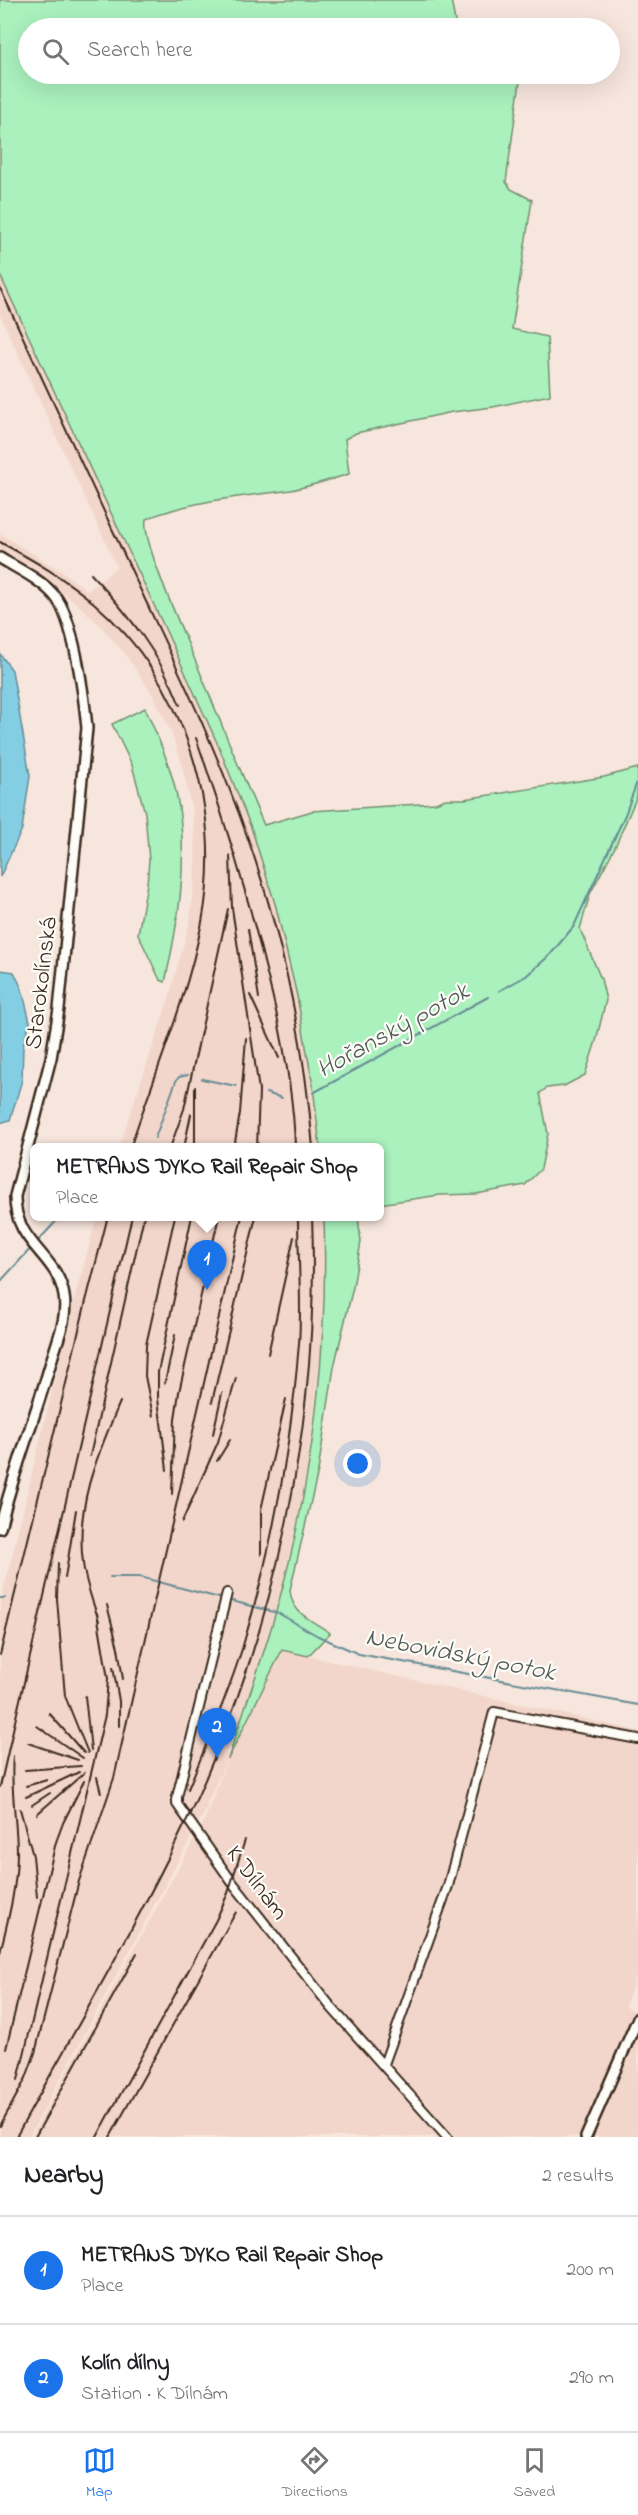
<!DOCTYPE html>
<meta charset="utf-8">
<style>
:root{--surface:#fff;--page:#f6f6f6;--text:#202124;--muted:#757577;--line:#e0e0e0;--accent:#1a73e8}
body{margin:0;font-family:"Indie Flower",sans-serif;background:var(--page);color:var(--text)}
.you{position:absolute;left:358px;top:1464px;width:21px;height:21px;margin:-15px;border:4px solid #fff;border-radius:50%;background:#1a73e8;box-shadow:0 0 0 9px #1a73e833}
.badge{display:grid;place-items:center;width:39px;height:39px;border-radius:50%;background:var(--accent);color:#fff;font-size:20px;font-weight:700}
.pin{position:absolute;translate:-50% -50px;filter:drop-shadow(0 2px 3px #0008)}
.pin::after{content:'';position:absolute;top:32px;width:21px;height:18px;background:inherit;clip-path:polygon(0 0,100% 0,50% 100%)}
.popup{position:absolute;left:30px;top:1143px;width:354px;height:78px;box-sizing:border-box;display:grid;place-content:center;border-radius:9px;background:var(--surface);filter:drop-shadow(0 2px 4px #0005);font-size:20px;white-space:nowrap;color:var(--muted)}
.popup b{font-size:22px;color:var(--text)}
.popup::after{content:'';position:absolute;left:50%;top:100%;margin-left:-12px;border:12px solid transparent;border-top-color:var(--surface)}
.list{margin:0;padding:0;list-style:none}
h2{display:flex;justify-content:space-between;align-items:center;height:78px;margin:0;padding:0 24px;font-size:26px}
h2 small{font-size:20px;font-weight:400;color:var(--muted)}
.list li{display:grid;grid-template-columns:39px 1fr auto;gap:18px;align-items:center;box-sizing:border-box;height:108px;padding:0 24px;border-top:2px solid var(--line)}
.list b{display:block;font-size:22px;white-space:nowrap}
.list p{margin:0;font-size:20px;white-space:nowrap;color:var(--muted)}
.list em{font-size:20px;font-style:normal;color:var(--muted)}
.icon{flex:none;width:33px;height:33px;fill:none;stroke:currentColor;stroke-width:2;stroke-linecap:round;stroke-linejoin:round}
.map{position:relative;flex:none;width:638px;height:2137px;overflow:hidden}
.search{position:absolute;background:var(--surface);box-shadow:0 6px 24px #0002;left:18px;right:18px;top:18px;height:66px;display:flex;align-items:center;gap:15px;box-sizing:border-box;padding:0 21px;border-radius:33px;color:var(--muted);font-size:22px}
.sheet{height:294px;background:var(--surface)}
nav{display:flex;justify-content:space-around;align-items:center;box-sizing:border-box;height:84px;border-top:2px solid var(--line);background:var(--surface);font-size:16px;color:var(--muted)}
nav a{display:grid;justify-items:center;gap:3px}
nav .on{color:var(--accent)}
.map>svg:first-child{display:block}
.built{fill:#f3d6cb}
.green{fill:#aaf1be;stroke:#728e6e;stroke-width:1.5}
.water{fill:#84cee4;stroke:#678c95;stroke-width:1.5}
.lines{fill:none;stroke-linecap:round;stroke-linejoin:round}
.stream{stroke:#678c95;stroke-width:2}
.minor-casing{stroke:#3b2a1e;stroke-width:12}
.tertiary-casing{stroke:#3b2a1e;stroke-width:14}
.minor{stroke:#fdfcf7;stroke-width:8}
.tertiary{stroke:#fdfcf7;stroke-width:9}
.rail{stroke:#3b2a1e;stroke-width:2}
.labels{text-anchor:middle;stroke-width:4.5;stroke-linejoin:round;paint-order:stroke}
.street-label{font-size:24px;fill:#3b2a1e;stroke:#fdfcf7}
.water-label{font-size:26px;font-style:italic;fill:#515b59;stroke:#fdfcf7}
</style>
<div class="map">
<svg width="638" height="2137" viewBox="0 0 638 2137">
<rect width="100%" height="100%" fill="#f7e6dd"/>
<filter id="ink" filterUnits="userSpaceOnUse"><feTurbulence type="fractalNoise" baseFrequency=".0167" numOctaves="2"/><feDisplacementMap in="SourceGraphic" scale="12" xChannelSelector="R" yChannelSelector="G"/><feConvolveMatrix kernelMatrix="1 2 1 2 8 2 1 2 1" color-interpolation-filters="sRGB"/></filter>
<g filter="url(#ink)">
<path class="built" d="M0 275 167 633 219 747 252 830 276 907 297 996 313 1086 320 1147H119L168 1001 190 921 196 865 193 815 180 757 171 732 151 692 125 654 99 624 77 604 52 585 0 554V534L61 571 88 591 117 567 0 315Z
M97 1217H324L325 1268 321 1354 307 1476 278 1606 258 1671 227 1754 229 1755 228 1758 282 1650 638 1731V1972L625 2006 638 2013V2137H31L204 1821 227 1760 207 1803V1808L29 2137H0V1605L73 1304Z"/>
<path class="green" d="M0 0H451L455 21 453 28H28V74H521L506 182 511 189 532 200 512 329 547 337 550 395 493 407 452 412 356 433 345 439 349 474C330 480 311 486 291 490 242 497 193 500 146 519 141 544 191 648 202 677 223 727 242 776 264 825L312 811 435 803 446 799H464L604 777 638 768 637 796 615 847 590 894 580 929 601 979 606 1000 596 1041 585 1075 564 1086 547 1088 540 1093 548 1134 541 1169 525 1185 476 1194 440 1195 380 1204V1148L320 1147 313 1086 297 996 276 907 252 830 219 747 167 633 0 275Z
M145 708C159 739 174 773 179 808 188 867 178 924 165 982L160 980 138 934 147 884 149 860 145 813 132 765 112 724Z
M324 1217H358L361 1242 353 1287 334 1367 318 1471 290 1590C292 1615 311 1619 330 1633L308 1656 282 1650 228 1759C244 1708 263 1659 277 1608 313 1481 328 1348 324 1217Z"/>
<path class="water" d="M0 654 12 670 30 776 22 829 0 877Z
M0 970 14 972 22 989 30 1022 23 1046 22 1080 10 1120 0 1123Z"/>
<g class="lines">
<path class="stream" d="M499 991 526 976 550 955 574 926 625 815 638 779
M202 1079 236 1086
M266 1093 282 1098
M313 1093 488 997
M155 1138 176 1081 179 1077 188 1075
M36 1243 61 1216
M0 1282 32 1247
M110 1577H140L223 1599
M0 1598H5
M228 1600 278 1613 318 1636 359 1654 638 1705"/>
<g class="minor-casing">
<path id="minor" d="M227 1593 177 1797V1804L232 1882 331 2007 447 2137
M384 2064 448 1886 494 1712 638 1739"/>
</g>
<g class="tertiary-casing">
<path id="tertiary" d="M0 558C18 569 40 579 54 595 74 617 84 697 87 728L59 1009 51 1058 15 1196C14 1244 58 1255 64 1296 68 1318 57 1341 51 1362 35 1418 13 1472 0 1528
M586 2137 638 2018"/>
</g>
<use href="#minor" class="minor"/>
<use href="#tertiary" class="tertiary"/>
<path class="rail" d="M0 288C45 385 90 481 135 578 168 649 203 720 231 793 276 907 303 1026 313 1148
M0 542C33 560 66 579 95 604 184 681 224 807 202 922 187 999 155 1073 130 1148
M91 574C129 615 159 652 180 705
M196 738C226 823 252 909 273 998 284 1046 294 1098 295 1148
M230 856 232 908 259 1090 257 1148
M248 929 259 998
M250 995 279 1058
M195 1087V1148
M170 1148 184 1109 228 909
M184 1148 191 1114
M234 1148 240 1113 246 1038
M268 1354 294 1237
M165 1383 175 1335
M212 1402 256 1216
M153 1416 145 1376 146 1345 175 1216
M213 1434 222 1393
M90 1456 144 1216
M217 1461 230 1440
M167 1470 158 1399V1372L192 1216
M172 1494 175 1419 179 1392 219 1216
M182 1522 218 1442 236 1378
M261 1555V1510L286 1399
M58 1563 57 1599 65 1696 88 1753
M65 1578 76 1510
M107 1605 118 1648 123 1679
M99 1621C93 1602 85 1582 83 1563 75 1504 98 1454 120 1402
M0 1655 86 1301 108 1216
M113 1667 119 1701V1726
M85 1696 91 1750
M49 1713 84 1753
M37 1726 83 1758
M10 1743 132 1216
M28 1743 78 1760
M25 1770 81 1766
M97 1777 101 1793
M26 1786 47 1780
M0 1787 12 1734
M188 1789C207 1743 227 1697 242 1649 272 1550 291 1447 299 1344 302 1302 298 1259 298 1216
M26 1797 79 1772
M32 1805 50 1793
M20 1809 33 1856 37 1897
M37 1814 84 1773
M0 1953C8 1920 17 1887 17 1853 17 1821 10 1789 13 1756
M6 2049 56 1842 63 1823 84 1781
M18 2080 105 1715 108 1679 97 1613
M0 2126 26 2078 35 2053 79 1881 114 1778 242 1216
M16 2137C75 2029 139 1922 191 1811 277 1626 320 1420 312 1216
M35 2137 137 1953
M97 2137 216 1920 228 1893 245 1840
M110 2137 236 1912"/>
</g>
</g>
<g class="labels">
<g class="street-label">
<text transform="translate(40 983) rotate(-83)" y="8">Starokolínská</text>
<text transform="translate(258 1882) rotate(53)" y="8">K Dílnám</text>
</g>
<g class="water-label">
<text transform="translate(392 1029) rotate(-29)" y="9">Hořanský potok</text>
<text transform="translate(461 1653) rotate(11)" y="9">Nebovidský potok</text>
</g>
</g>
</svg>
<div class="you"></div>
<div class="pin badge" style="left:207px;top:1290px">1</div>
<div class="popup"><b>METRANS DYKO Rail Repair Shop</b>Place</div>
<div class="pin badge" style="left:217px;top:1758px">2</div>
<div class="search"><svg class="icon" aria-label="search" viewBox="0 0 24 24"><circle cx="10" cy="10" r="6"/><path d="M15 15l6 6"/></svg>Search here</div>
</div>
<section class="sheet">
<h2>Nearby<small>2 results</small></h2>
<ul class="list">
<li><span class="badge">1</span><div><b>METRANS DYKO Rail Repair Shop</b><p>Place</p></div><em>200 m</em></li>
<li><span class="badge">2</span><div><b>Kolín dílny</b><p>Station · K Dílnám</p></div><em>290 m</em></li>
</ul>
</section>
<nav>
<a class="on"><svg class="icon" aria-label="map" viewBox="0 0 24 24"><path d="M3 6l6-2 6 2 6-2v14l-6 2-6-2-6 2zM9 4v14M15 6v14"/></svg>Map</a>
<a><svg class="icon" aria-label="directions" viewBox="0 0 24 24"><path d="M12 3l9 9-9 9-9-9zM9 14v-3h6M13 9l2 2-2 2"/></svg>Directions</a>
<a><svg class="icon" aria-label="saved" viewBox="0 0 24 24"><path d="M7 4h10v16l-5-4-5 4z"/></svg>Saved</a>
</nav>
